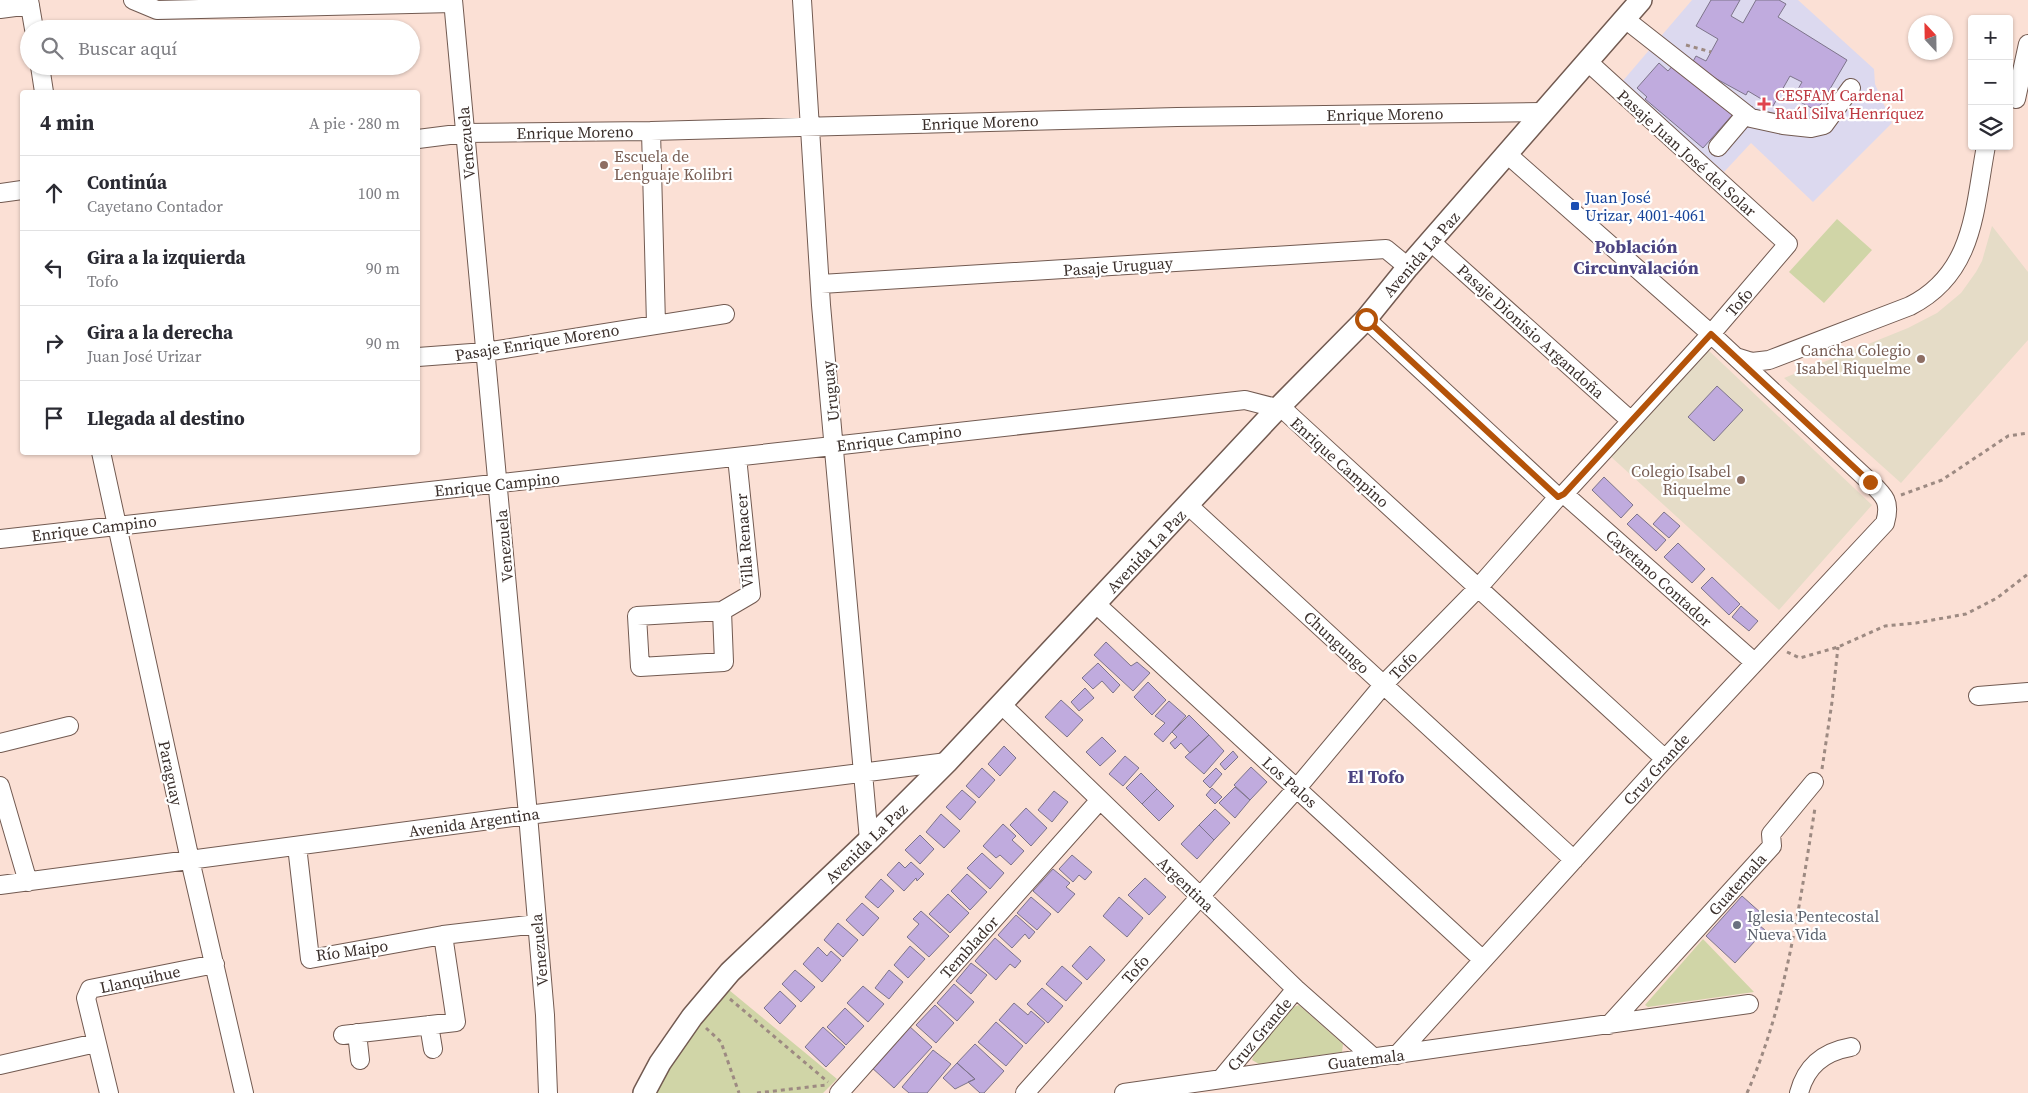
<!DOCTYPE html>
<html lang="es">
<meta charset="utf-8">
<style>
:root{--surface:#fff;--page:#f7f7f7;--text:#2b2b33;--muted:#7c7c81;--line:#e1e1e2}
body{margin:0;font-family:"Source Serif 4",serif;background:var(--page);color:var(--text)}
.controls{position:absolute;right:15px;top:15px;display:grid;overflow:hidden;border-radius:5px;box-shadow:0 1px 4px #0004}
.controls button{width:45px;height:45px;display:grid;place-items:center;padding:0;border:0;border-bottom:1px solid var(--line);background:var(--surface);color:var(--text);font:25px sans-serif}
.compass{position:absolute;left:1908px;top:15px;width:45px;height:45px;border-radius:50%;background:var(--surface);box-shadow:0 1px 4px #0004;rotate:338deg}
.stop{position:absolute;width:15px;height:15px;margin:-11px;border:4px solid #b45309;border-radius:50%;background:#fff}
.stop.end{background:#b45309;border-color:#fff;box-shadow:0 1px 5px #0008}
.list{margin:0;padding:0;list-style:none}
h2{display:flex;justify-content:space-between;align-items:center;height:65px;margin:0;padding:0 20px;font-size:21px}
h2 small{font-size:16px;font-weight:400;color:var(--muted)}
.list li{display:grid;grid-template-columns:32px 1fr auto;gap:15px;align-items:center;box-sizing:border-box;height:75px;padding:0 20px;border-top:1px solid var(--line)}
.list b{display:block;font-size:19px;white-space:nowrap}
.list p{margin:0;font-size:16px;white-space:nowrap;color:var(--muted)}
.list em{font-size:16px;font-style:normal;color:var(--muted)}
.icon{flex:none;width:28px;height:28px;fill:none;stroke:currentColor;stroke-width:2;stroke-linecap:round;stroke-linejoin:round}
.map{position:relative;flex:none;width:2028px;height:1093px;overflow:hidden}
.search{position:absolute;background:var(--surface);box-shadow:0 1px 4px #0004;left:20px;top:20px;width:400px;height:55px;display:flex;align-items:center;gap:12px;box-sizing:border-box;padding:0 18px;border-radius:28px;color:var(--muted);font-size:19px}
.panel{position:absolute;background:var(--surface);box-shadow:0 1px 4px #0004;left:20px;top:90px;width:400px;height:365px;border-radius:5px}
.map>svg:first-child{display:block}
.education{fill:#e5dcc7}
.medical{fill:#dcd9ef}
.green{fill:#d0d5a7}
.building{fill:#c0abde;stroke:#7d748a}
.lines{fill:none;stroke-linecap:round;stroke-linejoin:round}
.minor-casing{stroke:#725a51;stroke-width:20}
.major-casing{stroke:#725a51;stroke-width:24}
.path{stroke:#9d8a82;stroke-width:3;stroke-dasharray:4 4;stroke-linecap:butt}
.minor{stroke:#fff;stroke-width:18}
.major{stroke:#fff;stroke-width:21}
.route{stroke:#b45309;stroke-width:6}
.health-dot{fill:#e0444e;stroke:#fff;stroke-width:2}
.education-dot{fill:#8d6e63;stroke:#fff;stroke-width:2}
.transit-dot{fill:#1a4fb4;stroke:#fff;stroke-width:2}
.worship-dot{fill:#6b7280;stroke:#fff;stroke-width:2}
.labels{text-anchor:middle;stroke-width:4.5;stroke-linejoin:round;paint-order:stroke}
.health-label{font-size:16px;fill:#be3a42;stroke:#fff;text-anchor:start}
.street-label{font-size:16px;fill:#3a2f2b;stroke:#fff}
.education-label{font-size:16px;fill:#785e54;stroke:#fff;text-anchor:end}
.transit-label{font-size:16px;fill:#164399;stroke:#fff;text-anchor:start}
.worship-label{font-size:16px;fill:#5b616d;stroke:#fff;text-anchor:start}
.neighbourhood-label{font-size:18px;font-weight:bold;fill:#4c4482;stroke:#fff}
</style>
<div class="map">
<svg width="2028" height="1093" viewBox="0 0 2028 1093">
<rect width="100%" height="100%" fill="#fbe0d5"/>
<path class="education" d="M1992 226 2028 272V340L1901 483 1784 378 1908 328 1937 313 1961 293 1976 272 1982 261Z
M1706 348 1872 505 1779 610 1609 455Z"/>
<path class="medical" d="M1692 0H1798L1874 69 1875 84 1892 123 1813 202 1751 143 1724 172 1621 83Z"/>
<path class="green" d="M1837 219 1872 250 1824 303 1789 272Z
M1703 939 1754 992 1648 1007 1645 1005Z
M729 990 837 1079 823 1093H655L698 1018Z
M1299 1005 1343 1044 1342 1052 1259 1064 1252 1060 1255 1052 1291 1008Z"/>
<path class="building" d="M1711 0H1740L1731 16 1743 23 1756 0H1779L1786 4 1778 17 1847 60 1817 111 1793 98 1802 82 1790 76 1773 106 1748 91 1746 95 1691 65 1696 56 1706 61 1718 39 1696 26Z
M1659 63 1668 71 1675 63 1734 113 1703 148 1645 99 1647 97 1637 88Z
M1717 386 1743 410 1714 441 1688 417Z
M1604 477 1633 505 1621 518 1592 490Z
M1664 512 1680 526 1669 538 1653 524Z
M1637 514 1666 540 1656 551 1627 524Z
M1678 543 1705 569 1692 583 1664 557Z
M1712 577 1740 604 1729 615 1701 588Z
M1741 606 1758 621 1749 631 1732 617Z
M1106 642 1131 666 1137 662 1150 673 1133 691 1094 655Z
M1098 663 1120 685 1113 693 1102 681 1093 689 1082 678Z
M1148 682 1166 700 1152 715 1134 697Z
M1085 688 1094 698 1079 711 1071 702Z
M1061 700 1083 720 1067 737 1045 717Z
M1169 701 1186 716 1163 742 1154 734 1165 723 1155 716Z
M1189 715 1209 735 1190 753 1181 743 1175 749 1170 743 1177 737 1172 732Z
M1209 735 1224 751 1204 774 1185 757Z
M1102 737 1116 751 1100 766 1086 752Z
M1004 746 1016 758 1000 776 988 764Z
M1233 751 1238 757 1225 770 1220 764Z
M1125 756 1139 768 1123 786 1109 774Z
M1251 767 1267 782 1250 800 1234 785Z
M982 768 995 780 979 798 966 786Z
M1216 768 1222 774 1210 788 1203 781Z
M1141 773 1157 789 1142 804 1126 788Z
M1235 787 1250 800 1235 818 1219 803Z
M1212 788 1222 797 1215 804 1206 795Z
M1157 789 1174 806 1159 821 1142 804Z
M962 790 976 802 960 820 946 807Z
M1054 791 1068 802 1052 822 1038 810Z
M1026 808 1047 828 1031 846 1010 825Z
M1215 809 1230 823 1214 840 1199 825Z
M941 814 960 831 944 848 926 832Z
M1003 824 1016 836 1012 840 1024 851 1011 865 1000 855 996 858 983 846Z
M1199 825 1214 840 1197 859 1181 844Z
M920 835 934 849 920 864 905 850Z
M982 853 1004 873 990 889 967 868Z
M1072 855 1092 872 1085 880 1079 875 1073 882 1059 869Z
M899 862 905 868 911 862 924 874 917 881 916 878 904 891 887 875Z
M1053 869 1070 883 1066 887 1075 894 1058 913 1033 891Z
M967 874 987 892 970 910 951 891Z
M1145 878 1166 897 1149 915 1128 895Z
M881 879 894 891 878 908 865 897Z
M948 894 969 913 950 933 929 914Z
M1742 896 1761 913 1754 921 1765 930 1735 963 1706 936Z
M1031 897 1051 914 1037 930 1017 913Z
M1119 897 1143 918 1127 937 1103 916Z
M862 903 879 918 863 936 846 920Z
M921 911 949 936 929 957 907 937 919 924 913 919Z
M1016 915 1035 932 1029 939 1025 934 1012 948 998 935Z
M838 923 858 940 843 957 824 940Z
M995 938 1021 961 1015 968 1010 964 996 980 975 961Z
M910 946 925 959 908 978 894 965Z
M1090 946 1105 960 1087 980 1072 966Z
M818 947 827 956 831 951 841 960 822 982 803 964Z
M971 963 987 975 971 994 956 981Z
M1062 966 1082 983 1066 1001 1046 984Z
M795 970 815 987 801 1002 782 984Z
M889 970 903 982 889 999 875 988Z
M954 984 974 1002 957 1021 937 1003Z
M863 986 884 1004 868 1022 847 1003Z
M1042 988 1063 1006 1048 1023 1027 1004Z
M780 991 796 1006 780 1024 764 1008Z
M1014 1003 1028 1015 1031 1011 1045 1023 1026 1044 999 1020Z
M935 1005 954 1023 936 1043 916 1025Z
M845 1008 864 1026 846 1045 827 1027Z
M996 1022 1023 1046 1006 1066 978 1042Z
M908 1025 932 1047 894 1088 870 1066Z
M823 1027 845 1047 826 1067 805 1047Z
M975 1044 1004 1071 984 1093H980L968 1082 975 1079 957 1063Z
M933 1050 951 1064 927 1093H909L902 1087Z
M957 1063 975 1079 955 1089 943 1078Z"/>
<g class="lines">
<g class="minor-casing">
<path id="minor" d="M29 0 34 29
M133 0 157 10 453 3
M453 0 528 815 545 1015 548 1093
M802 0 821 305 869 840
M0 9 30 5
M1625 19 1751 118 1783 125 1811 128 1824 125 1851 88
M40 66 44 92
M2016 99 2028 44
M651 131 656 324
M418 139 465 133 651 131 1177 117 1543 112
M1718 147 1746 114
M0 193 22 190
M1431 242 1630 420
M821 284 1386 249 1408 267
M1366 319 1558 497
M418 357 485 352 725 314
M1736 357 1752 362 1769 360 1910 306C1975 273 1974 209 1986 146
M101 452 190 860 244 1093
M1564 494 1754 662
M1189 506 1574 860
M0 539 1245 400 1284 410 1665 759
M1096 604 1483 960
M722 611 724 662 640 667 637 616 722 611 751 594 737 457
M1978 696 2028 692
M1002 705 1296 989 1374 1058
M0 743 69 726
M0 786 28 882
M297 846 310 959 443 935 537 924
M0 885 528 815 947 762
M429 1025 433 1049
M1609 1025 1772 846 1771 834 1814 782
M357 1033 360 1060
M343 1035 456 1022 443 935
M1397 1055 1665 759 1885 523C1891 502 1885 496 1870 482L1711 334 1507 154
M0 1065 96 1043
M1221 1079 1296 989
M109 1093 86 998 90 989 215 964
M839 1093 1099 801
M1025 1093 1297 788 1384 684 1478 588 1558 497 1564 494 1711 334 1788 244 1587 61
M1124 1093 1749 1004
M1799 1093C1806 1066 1823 1052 1851 1047"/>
</g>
<g class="major-casing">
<path id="major" d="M644 1093 660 1063 692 1017 730 972 869 840 947 762 1277 409 1366 319 1408 267 1641 0"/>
</g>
<path class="path" d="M1686 45 1711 52
M1901 495 1942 480 2008 436 2028 433
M1787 652 1800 658 1838 647 1885 626 1916 623 1966 614 1997 598 2028 574
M1822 769 1832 702 1838 647
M730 999 828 1082
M706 1028 721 1042 739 1093
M757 1093 826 1085
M1747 1093C1786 1005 1800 902 1815 808"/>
<use href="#minor" class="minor"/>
<use href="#major" class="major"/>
</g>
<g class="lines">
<path class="route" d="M1366 319 1558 497 1564 494 1711 334 1870 482"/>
</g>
<path class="health-dot" d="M1761.5 96.5h5v5h5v5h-5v5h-5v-5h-5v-5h5z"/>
<g class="education-dot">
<circle cx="604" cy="165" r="5"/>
<circle cx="1921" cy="359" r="5"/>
<circle cx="1741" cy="480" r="5"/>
</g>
<rect class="transit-dot" x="1570" y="201" width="10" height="10" rx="2.5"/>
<circle class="worship-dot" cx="1737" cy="925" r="5"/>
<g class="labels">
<g class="health-label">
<text x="1775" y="101">CESFAM Cardenal<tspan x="1775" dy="18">Raúl Silva Henríquez</tspan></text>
</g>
<g class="street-label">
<text transform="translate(1385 114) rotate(-1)" y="6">Enrique Moreno</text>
<text transform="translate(980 122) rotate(-2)" y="6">Enrique Moreno</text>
<text transform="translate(575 132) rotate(-1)" y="6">Enrique Moreno</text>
<text transform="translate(466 143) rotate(-95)" y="6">Venezuela</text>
<text transform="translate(1687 153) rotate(42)" y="6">Pasaje Juan José del Solar</text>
<text transform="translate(1421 254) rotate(-49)" y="6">Avenida La Paz</text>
<text transform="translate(1118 266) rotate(-4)" y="6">Pasaje Uruguay</text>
<text transform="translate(1739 302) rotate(-49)" y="6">Tofo</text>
<text transform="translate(1531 331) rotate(42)" y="6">Pasaje Dionisio Argandoña</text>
<text transform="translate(537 342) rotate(-9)" y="6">Pasaje Enrique Moreno</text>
<text transform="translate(830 391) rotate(-96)" y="6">Uruguay</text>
<text transform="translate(899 438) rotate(-7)" y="6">Enrique Campino</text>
<text transform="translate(1340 462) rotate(42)" y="6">Enrique Campino</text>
<text transform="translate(497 484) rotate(-6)" y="6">Enrique Campino</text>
<text transform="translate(94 528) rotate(-7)" y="6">Enrique Campino</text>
<text transform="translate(744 541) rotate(-94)" y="6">Villa Renacer</text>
<text transform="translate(504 546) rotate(-95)" y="6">Venezuela</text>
<text transform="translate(1146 551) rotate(-47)" y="6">Avenida La Paz</text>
<text transform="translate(1659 578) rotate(42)" y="6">Cayetano Contador</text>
<text transform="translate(1337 642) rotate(43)" y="6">Chungungo</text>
<text transform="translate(1403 665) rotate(-46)" y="6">Tofo</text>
<text transform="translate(1656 769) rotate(-48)" y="6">Cruz Grande</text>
<text transform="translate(171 773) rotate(78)" y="6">Paraguay</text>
<text transform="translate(1290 782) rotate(42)" y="6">Los Palos</text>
<text transform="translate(474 822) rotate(-8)" y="6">Avenida Argentina</text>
<text transform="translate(866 843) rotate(-44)" y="6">Avenida La Paz</text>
<text transform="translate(1186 884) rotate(44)" y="6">Argentina</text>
<text transform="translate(1737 884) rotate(-48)" y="6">Guatemala</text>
<text transform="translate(969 947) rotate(-48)" y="6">Temblador</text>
<text transform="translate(352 950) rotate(-8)" y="6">Río Maipo</text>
<text transform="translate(539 950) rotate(-95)" y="6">Venezuela</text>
<text transform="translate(1135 969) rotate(-48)" y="6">Tofo</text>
<text transform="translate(140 979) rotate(-12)" y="6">Llanquihue</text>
<text transform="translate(1259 1034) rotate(-50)" y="6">Cruz Grande</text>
<text transform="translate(1366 1059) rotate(-7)" y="6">Guatemala</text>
</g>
<g class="education-label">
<text x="614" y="162" text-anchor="start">Escuela de<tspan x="614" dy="18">Lenguaje Kolibri</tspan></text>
<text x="1911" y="356">Cancha Colegio<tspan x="1911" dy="18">Isabel Riquelme</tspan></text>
<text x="1731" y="477">Colegio Isabel<tspan x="1731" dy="18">Riquelme</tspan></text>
</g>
<g class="transit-label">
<text x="1585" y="203">Juan José<tspan x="1585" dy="18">Urizar, 4001-4061</tspan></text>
</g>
<g class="worship-label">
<text x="1747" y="922">Iglesia Pentecostal<tspan x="1747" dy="18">Nueva Vida</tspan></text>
</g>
<g class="neighbourhood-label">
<text x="1636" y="253">Población<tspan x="1636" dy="21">Circunvalación</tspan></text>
<text x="1376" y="783">El Tofo</text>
</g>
</g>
</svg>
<div class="controls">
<button>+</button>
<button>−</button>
<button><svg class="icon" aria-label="layers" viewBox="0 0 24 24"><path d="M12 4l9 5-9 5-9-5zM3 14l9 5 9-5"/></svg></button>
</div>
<svg class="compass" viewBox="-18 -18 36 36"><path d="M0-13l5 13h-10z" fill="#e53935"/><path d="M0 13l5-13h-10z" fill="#7c7c81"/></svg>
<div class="stop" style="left:1366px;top:319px"></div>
<div class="stop end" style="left:1870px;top:482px"></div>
<div class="search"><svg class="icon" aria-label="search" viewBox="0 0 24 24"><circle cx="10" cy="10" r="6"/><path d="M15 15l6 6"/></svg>Buscar aquí</div>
<section class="panel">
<h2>4 min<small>A pie · 280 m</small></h2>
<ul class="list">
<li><svg class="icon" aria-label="ahead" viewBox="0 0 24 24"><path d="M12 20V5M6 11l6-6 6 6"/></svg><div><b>Continúa</b><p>Cayetano Contador</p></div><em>100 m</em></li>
<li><svg class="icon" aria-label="left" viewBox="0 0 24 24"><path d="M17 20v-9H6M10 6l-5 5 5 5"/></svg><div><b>Gira a la izquierda</b><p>Tofo</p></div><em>90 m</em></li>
<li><svg class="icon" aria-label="right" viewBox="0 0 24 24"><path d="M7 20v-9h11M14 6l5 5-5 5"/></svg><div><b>Gira a la derecha</b><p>Juan José Urizar</p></div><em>90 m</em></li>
<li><svg class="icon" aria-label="arrive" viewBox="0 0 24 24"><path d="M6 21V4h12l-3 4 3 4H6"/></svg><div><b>Llegada al destino</b></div></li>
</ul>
</section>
</div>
